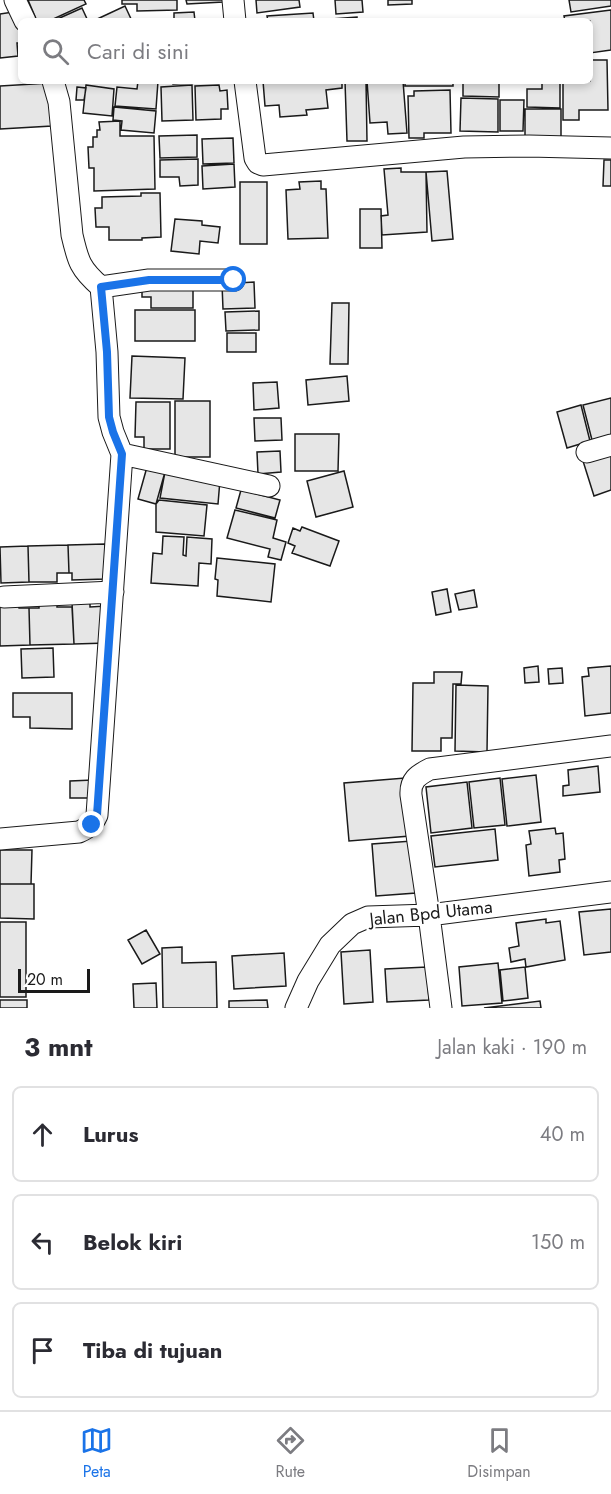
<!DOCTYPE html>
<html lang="id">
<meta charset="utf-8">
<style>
:root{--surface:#fff;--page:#f2f2f3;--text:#2b2b33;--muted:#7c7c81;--line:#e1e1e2;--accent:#1a73e8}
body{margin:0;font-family:Jost,sans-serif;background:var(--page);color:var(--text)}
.scale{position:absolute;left:18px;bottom:15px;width:72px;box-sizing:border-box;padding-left:6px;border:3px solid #1a1a1a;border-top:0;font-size:16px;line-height:21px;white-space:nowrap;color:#1a1a1a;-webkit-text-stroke:4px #fff;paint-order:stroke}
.stop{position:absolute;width:18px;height:18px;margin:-14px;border:4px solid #1a73e8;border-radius:50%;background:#fff}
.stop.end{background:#1a73e8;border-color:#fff;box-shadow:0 2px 6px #0008}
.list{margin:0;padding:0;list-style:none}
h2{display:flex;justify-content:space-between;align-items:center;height:78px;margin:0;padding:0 24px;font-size:26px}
h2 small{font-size:20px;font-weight:400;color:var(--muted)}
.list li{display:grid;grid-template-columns:39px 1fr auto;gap:18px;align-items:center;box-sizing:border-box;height:96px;margin:0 12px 12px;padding:0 12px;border:2px solid var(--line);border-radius:9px}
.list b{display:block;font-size:22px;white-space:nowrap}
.list em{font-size:20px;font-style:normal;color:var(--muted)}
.icon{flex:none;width:33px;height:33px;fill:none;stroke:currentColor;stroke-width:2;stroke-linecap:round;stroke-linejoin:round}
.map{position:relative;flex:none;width:611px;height:1008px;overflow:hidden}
.search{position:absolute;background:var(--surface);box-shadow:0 3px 9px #0003;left:18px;right:18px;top:18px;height:66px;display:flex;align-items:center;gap:15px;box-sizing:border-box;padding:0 21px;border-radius:9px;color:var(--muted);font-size:22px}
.sheet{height:402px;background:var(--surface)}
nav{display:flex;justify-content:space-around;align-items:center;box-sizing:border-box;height:84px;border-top:2px solid var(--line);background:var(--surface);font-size:16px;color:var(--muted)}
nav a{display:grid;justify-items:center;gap:3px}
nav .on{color:var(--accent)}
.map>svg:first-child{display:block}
.building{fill:#e6e6e6;stroke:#1a1a1a;stroke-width:1.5}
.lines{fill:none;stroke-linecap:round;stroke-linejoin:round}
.street-casing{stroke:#1a1a1a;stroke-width:23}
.street{stroke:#fff;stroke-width:21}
.route{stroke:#1a73e8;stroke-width:8}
.labels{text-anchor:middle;stroke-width:4.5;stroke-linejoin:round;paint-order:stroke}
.street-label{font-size:18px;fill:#1a1a1a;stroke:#fff}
</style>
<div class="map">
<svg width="611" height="1008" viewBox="0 0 611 1008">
<rect width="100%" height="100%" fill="#fff"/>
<path class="building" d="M28 0H84L86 4 49 21H37Z
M122 0H177V10L137 11V4H122Z
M186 0H223V2L187 4Z
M256 0H299L300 7 257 13Z
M335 0H362L363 12 336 14Z
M388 0H412V4L388 5Z
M569 0H611V6L571 12Z
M125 6 132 21H93Z
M82 8 88 21H53Z
M611 10V50L590 53V21H565L564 16Z
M13 12 21 21V43H17L18 56 0 58V14Z
M194 12 195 21H174V13Z
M313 13 314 21H268L267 16Z
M357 17V21H318V20Z
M590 60H607L608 110H579V120H563V81H590Z
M138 81H158L156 109 115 106 117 87 137 89Z
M173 81H221V82L173 84Z
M263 81H342V88L326 90 328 108 306 110 307 115 280 117 279 105 265 106Z
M345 81H366L367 141H347Z
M367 81H403L407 133 388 134 387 122 370 123Z
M405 81H453V86H405Z
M463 81H499V97L463 96Z
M50 83 52 126 0 129V86Z
M542 83H560V108L527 107V89H542Z
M86 85 114 89 112 116 83 113Z
M192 85 193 120 162 121 161 87Z
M219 85 220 91 227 90 228 109H221V119L196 120 195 86Z
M77 87 86 88 84 100H76Z
M450 90 451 133H424V138H409L408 96H414V91Z
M461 98 498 99V132L460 131Z
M500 100H524L523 131H500Z
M114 107 156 111 154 133 121 130 122 121 113 120Z
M525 109H561V140H525Z
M120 121V136H154L155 189 94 191V168H89L88 147H93V137H97V130H100L99 122Z
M197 135V157L160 158 159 136Z
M233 138 234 163 203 164 202 139Z
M198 159V185L180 186 179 177H160V160Z
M604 160H611V186H603Z
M234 164 235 187 203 189 202 166Z
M401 168V172H426L427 232 382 235 381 216 388 215 384 169Z
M447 171 453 239 432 241 426 172Z
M321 181V189H326L328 238 288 239 286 190 300 189 299 182Z
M240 182H267V244H240Z
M141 193H160L161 237 142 238V240H109V227H96L95 208H102V197L141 196Z
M360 209H381L382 248H360Z
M175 219 202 221V225L220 227 218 243 200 241 199 254 171 251Z
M254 282 255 308 223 309 222 284Z
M142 285H193V308H151V297H142Z
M332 303H349L348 364H330Z
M135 310H195V341H135Z
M259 311V330L226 331 225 312Z
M227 333H256V352H227Z
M132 356 185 358 183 399 130 398Z
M347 376 349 401 308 405 306 380Z
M277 382 279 408 254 410 253 383Z
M611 398V435L592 440 583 405Z
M175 401H210V457H175Z
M136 402H170V449H144V437H135Z
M581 405 590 441 567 448 557 412Z
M254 418H281L282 440 255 441Z
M295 434H339L338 471H295Z
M280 451 281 472 258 474 257 452Z
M611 452V490L594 496 583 461Z
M147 467 165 472 156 504 138 499Z
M344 471 353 507 316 517 307 481Z
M165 472 220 480 218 504 160 498Z
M241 490 280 500 275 518 236 508Z
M159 500 207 505 204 536 156 532V504Z
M235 510 277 520 273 538 286 542 281 560 268 557 270 549 227 538Z
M302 527 339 541 330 566 292 553 295 546 288 543 293 528 300 531Z
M163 536 184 537 183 555 186 556 187 537 212 539 211 564 199 563 198 586 151 583 153 553 162 554Z
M105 544 106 579 72 580V573H69L68 545Z
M68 545 69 573H57V582H29L28 546Z
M28 546 29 582 1 583 0 547Z
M217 558 275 564 271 602 217 596 218 580 215 579Z
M447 589 451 612 436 615 432 592Z
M474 590 477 607 459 610 455 594Z
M72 602H90V607L106 606 107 643 74 644Z
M39 603H57V607H72L74 644 30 645 29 608H39Z
M0 604H18L19 608H29L30 645 0 646Z
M53 648 54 677 22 678 21 649Z
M538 666 539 682 525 683 524 668Z
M611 666V713L585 716 582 677 589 676 588 668Z
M562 668 563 683 549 684 548 669Z
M434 672H462L461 684H453L452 738H441V751H412L413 683H434Z
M456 685 488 686 487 752 455 751Z
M13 693H72V729L30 728V717H13Z
M598 766 600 792 563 796V786L569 785 568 770Z
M536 775 541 822 507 826 502 779Z
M405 778 410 836 349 841 344 783Z
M500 778 505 825 474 828 469 782Z
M93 780V798H70V781Z
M467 782 472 828 431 833 426 787Z
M555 828 556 834 563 833 565 859 559 860 560 872 529 876 526 845 531 844 529 831Z
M495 829 498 860 435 867 431 836Z
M412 841 416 893 376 896 372 844Z
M0 850H32L31 884H0Z
M0 884H34V919L0 918Z
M611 909V952L584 955 579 912Z
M546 919V923L560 921 565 960 526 967 525 959 511 962 509 948 519 946 516 923Z
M0 922H26V997H0Z
M146 930 160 954 142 964 128 940Z
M182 947V963L216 962 217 1008H163L162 948Z
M370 950 373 1002 344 1004 341 952Z
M284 953 286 986 234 989 232 956Z
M498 963 502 1003 462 1006 459 967Z
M427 967 429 1000 387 1002 385 969Z
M525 967 528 998 503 1001 500 970Z
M156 983 157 1008H134L133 984Z
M0 1000H27V1008H0Z
M267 1000 268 1008H229V1001Z
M540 1001 541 1008H484Z"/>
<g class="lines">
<g class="street-casing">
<path id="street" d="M15 0 25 21
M233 0 235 21
M245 81 255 158 258 163 263 165 464 147 529 146 611 148
M101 287 149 280H234
M587 452 611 445
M122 454 269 486
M4 597 113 592
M0 839 79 832C88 828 93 824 97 815L122 454 113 432 109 417 107 352 101 287C80 269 78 261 72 235L59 102 53 81
M296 1008 308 981 330 945 352 924 368 917 429 915 611 892
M441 1008 429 915 411 795C410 780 418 775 430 769L611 746"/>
</g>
<use href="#street" class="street"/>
</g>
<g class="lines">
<path class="route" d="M92 825 97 815 122 454 113 432 109 417 107 352 101 287 149 280H234"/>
</g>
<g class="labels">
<g class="street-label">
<text transform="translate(431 913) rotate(-6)" y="6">Jalan Bpd Utama</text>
</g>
</g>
</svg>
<div class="scale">20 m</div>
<div class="stop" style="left:234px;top:280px"></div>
<div class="stop end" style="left:92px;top:825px"></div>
<div class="search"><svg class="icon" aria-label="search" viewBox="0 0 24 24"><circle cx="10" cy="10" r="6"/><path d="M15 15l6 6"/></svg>Cari di sini</div>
</div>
<section class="sheet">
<h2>3 mnt<small>Jalan kaki · 190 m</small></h2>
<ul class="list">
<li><svg class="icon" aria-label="ahead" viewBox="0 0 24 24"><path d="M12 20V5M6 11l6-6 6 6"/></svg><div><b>Lurus</b></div><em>40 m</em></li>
<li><svg class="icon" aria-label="left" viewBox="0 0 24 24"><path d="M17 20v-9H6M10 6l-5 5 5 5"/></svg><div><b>Belok kiri</b></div><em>150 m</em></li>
<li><svg class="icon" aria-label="arrive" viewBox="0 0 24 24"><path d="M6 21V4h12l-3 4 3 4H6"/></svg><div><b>Tiba di tujuan</b></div></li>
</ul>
</section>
<nav>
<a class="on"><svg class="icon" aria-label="map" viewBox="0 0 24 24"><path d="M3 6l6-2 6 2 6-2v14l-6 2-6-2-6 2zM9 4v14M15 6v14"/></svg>Peta</a>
<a><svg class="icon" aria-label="directions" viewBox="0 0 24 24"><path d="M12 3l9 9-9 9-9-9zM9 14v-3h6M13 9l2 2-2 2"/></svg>Rute</a>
<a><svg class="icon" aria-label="saved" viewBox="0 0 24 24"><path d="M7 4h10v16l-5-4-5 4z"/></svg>Disimpan</a>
</nav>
